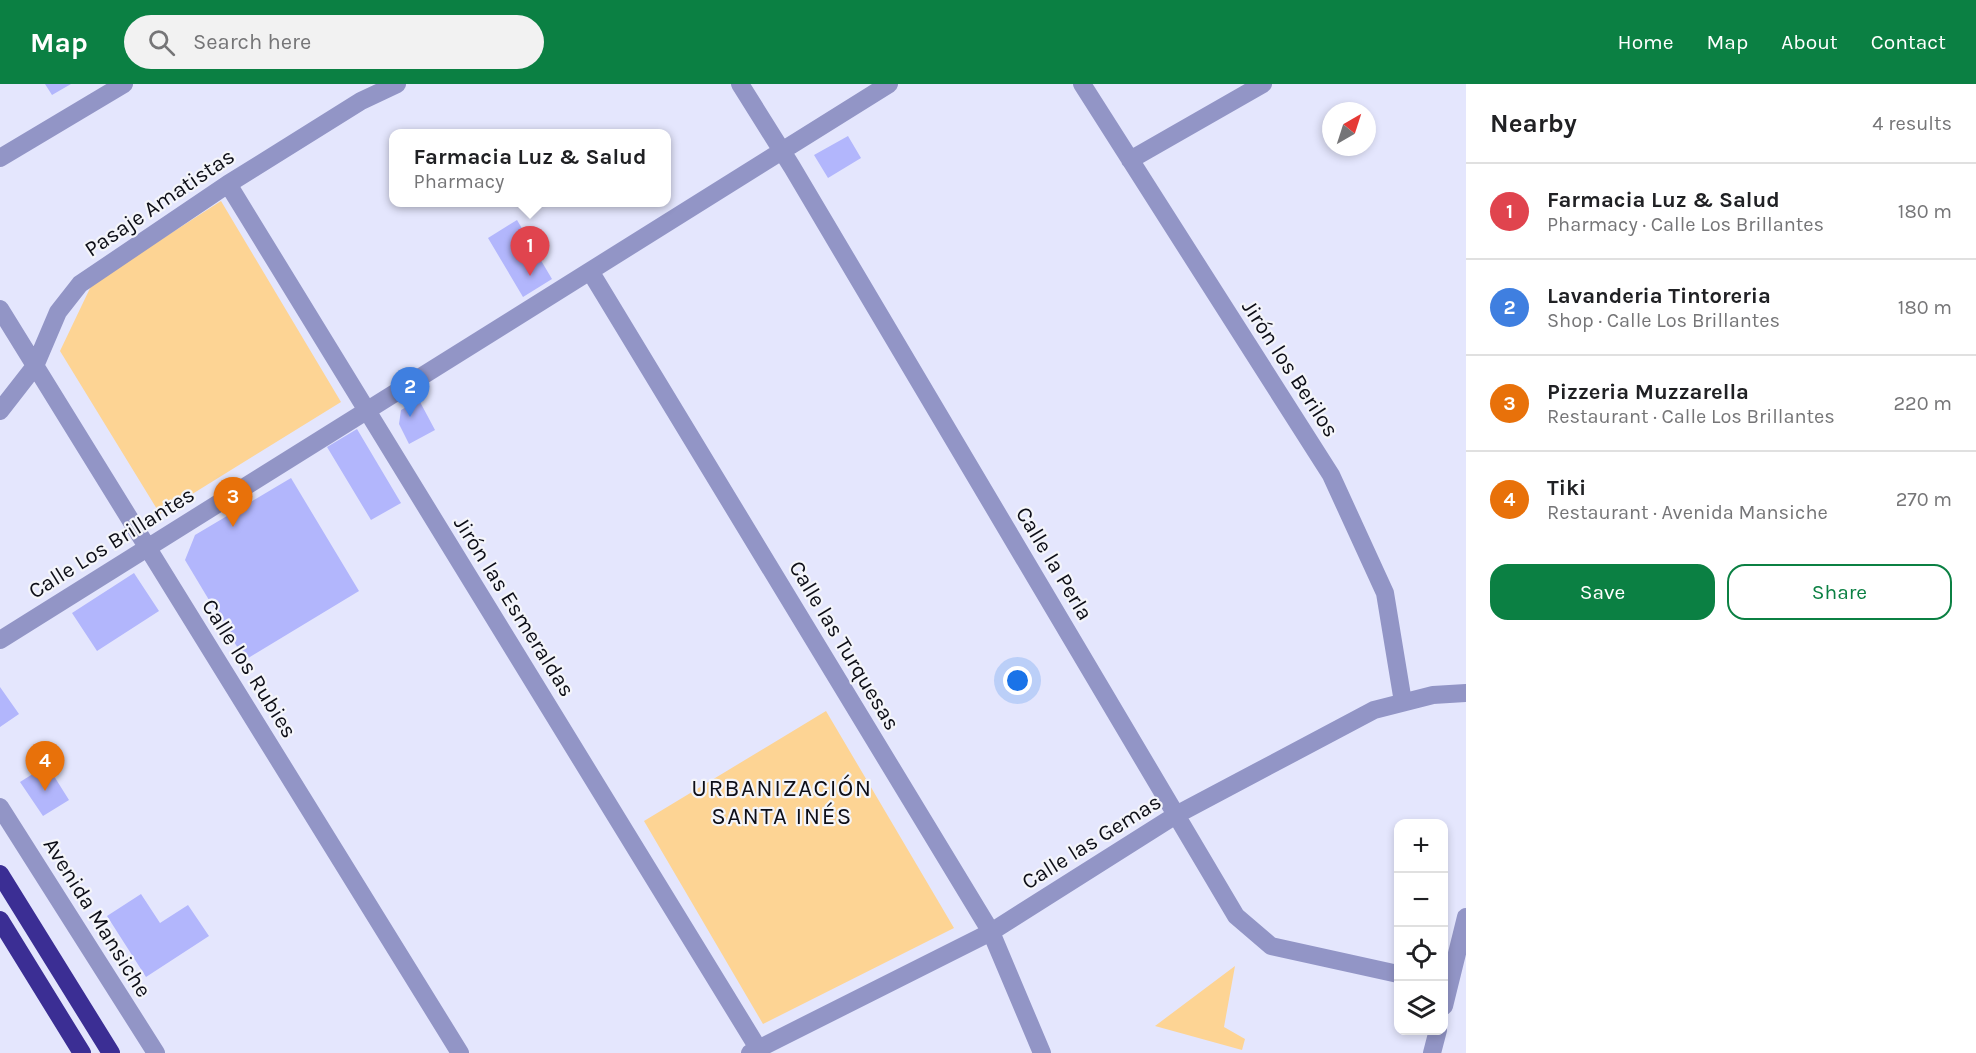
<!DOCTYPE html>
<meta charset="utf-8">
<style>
:root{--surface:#fff;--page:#f2f2f2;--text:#202124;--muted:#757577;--line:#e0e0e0;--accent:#0b8043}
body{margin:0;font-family:Karla,sans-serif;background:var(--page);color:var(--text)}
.controls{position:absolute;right:18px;bottom:18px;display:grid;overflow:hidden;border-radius:12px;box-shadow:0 3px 9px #0003}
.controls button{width:54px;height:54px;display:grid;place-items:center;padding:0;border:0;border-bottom:2px solid var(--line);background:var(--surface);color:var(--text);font:30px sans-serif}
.compass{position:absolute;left:1322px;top:18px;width:54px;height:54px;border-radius:50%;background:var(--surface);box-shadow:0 3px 9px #0003;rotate:39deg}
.you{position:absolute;left:1018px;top:597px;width:21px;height:21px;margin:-15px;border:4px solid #fff;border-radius:50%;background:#1a73e8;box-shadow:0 0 0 9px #1a73e833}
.badge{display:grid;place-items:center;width:39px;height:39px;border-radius:50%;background:var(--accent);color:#fff;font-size:20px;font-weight:700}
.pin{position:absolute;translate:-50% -50px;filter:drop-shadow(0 2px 3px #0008)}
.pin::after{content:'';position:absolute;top:32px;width:21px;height:18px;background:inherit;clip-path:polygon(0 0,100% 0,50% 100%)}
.popup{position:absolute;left:389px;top:45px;width:282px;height:78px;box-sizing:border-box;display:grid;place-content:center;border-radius:12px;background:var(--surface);filter:drop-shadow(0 2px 4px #0005);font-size:20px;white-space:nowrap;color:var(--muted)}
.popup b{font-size:22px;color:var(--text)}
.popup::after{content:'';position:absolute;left:50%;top:100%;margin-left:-12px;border:12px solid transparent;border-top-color:var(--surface)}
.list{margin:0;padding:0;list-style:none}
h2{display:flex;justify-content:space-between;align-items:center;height:78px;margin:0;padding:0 24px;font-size:26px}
h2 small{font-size:20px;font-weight:400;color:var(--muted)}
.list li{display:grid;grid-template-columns:39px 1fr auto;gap:18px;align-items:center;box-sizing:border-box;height:96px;padding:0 24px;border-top:2px solid var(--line)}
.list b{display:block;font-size:22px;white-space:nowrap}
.list p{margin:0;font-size:20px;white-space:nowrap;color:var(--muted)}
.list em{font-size:20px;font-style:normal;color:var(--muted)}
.actions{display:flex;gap:12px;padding:18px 24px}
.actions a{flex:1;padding:14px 0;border:2px solid var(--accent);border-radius:18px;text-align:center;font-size:21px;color:var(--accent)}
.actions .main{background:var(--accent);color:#fff}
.icon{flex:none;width:33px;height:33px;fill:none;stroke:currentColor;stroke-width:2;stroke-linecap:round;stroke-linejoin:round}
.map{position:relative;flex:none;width:1466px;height:969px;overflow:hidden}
header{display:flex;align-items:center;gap:36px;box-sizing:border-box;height:84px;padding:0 30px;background:var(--accent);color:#fff}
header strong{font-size:28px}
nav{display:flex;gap:33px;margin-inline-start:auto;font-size:21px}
.search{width:420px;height:54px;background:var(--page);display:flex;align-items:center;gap:15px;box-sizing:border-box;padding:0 21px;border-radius:33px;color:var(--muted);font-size:22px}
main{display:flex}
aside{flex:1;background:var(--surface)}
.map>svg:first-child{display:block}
.green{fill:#fdd494}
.building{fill:#b2b6fc}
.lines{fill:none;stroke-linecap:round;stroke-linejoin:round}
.minor{stroke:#9295c6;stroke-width:18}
.highway{stroke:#3b2e94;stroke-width:18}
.labels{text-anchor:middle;stroke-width:4.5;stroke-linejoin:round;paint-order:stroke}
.street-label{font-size:22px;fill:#0d0e17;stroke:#f4f5fa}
.neighbourhood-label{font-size:24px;letter-spacing:1.5px;fill:#0d0e17;stroke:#f4f5fa}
</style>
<header>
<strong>Map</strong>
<div class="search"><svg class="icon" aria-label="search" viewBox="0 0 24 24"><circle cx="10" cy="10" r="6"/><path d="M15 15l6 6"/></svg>Search here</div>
<nav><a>Home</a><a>Map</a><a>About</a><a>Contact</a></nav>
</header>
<main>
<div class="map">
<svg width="1466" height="969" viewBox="0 0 1466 969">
<rect width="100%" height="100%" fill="#e4e6fd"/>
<path class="green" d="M221 117 341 318 160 430 60 267 92 200Z
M826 627 954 844 763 940 644 737Z
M1235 882 1224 943 1245 955 1242 966 1155 942Z"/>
<path class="building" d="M45 0H71L52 11Z
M848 52 861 74 828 94 814 71Z
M517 136 552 195 523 213 488 154Z
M419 316 435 346 409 360 399 340 401 326Z
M357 345 401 419 371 436 327 363Z
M291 394 359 507 245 576 185 476 195 451Z
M134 489 159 527 97 567 72 529Z
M0 603 19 630 0 643Z
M47 681 69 716 43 732 20 698Z
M141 810 160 839 188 821 209 852 146 893 107 832Z"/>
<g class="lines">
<path class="minor" d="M740 0 792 83 1236 832 1271 862 1398 890
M1082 0 1331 391 1385 509 1403 618
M0 74 124 0
M1130 76 1263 0
M228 100 761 969
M590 187 991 848 1042 969
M0 225 460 969
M0 327 35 282 58 228 80 200 228 100 361 17 397 0
M0 556 889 0
M0 723 156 969
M1444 922 1466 833
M750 969 991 848 1176 731 1374 626 1433 611 1466 609
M1432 969 1438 946"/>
<path class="highway" d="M0 790 111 969
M0 836 82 969"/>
</g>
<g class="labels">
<g class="street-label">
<text transform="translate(159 118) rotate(-34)" y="8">Pasaje Amatistas</text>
<text transform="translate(1291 284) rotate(57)" y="8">Jirón los Berilos</text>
<text transform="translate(111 458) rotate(-32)" y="8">Calle Los Brillantes</text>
<text transform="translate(1055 479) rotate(59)" y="8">Calle la Perla</text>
<text transform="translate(515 522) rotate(58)" y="8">Jirón las Esmeraldas</text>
<text transform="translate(845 561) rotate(59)" y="8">Calle las Turquesas</text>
<text transform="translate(250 584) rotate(58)" y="8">Calle los Rubies</text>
<text transform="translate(1091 757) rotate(-32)" y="8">Calle las Gemas</text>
<text transform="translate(98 833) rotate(58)" y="8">Avenida Mansiche</text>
</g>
<g class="neighbourhood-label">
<text x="782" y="712">URBANIZACIÓN<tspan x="782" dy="28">SANTA INÉS</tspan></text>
</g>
</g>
</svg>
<div class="controls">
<button>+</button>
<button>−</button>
<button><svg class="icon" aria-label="locate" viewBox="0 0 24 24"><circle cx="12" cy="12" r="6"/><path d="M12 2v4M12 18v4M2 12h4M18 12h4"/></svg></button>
<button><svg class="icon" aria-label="layers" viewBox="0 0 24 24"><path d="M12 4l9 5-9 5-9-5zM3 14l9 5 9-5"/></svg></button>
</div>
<svg class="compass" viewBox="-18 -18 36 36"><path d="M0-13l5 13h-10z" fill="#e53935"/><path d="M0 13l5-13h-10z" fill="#757577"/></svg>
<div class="you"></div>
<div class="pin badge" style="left:530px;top:192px;background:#e0444e">1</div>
<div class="popup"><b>Farmacia Luz &amp; Salud</b>Pharmacy</div>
<div class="pin badge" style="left:410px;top:333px;background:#3f7fe0">2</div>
<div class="pin badge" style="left:233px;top:443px;background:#e8710a">3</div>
<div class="pin badge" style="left:45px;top:707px;background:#e8710a">4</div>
</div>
<aside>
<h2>Nearby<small>4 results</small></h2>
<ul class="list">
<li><span class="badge" style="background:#e0444e">1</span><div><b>Farmacia Luz &amp; Salud</b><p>Pharmacy · Calle Los Brillantes</p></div><em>180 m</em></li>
<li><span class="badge" style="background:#3f7fe0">2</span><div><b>Lavanderia Tintoreria</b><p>Shop · Calle Los Brillantes</p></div><em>180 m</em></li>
<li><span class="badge" style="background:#e8710a">3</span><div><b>Pizzeria Muzzarella</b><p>Restaurant · Calle Los Brillantes</p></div><em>220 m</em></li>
<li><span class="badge" style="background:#e8710a">4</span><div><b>Tiki</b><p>Restaurant · Avenida Mansiche</p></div><em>270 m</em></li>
</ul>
<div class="actions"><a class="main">Save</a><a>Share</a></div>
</aside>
</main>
